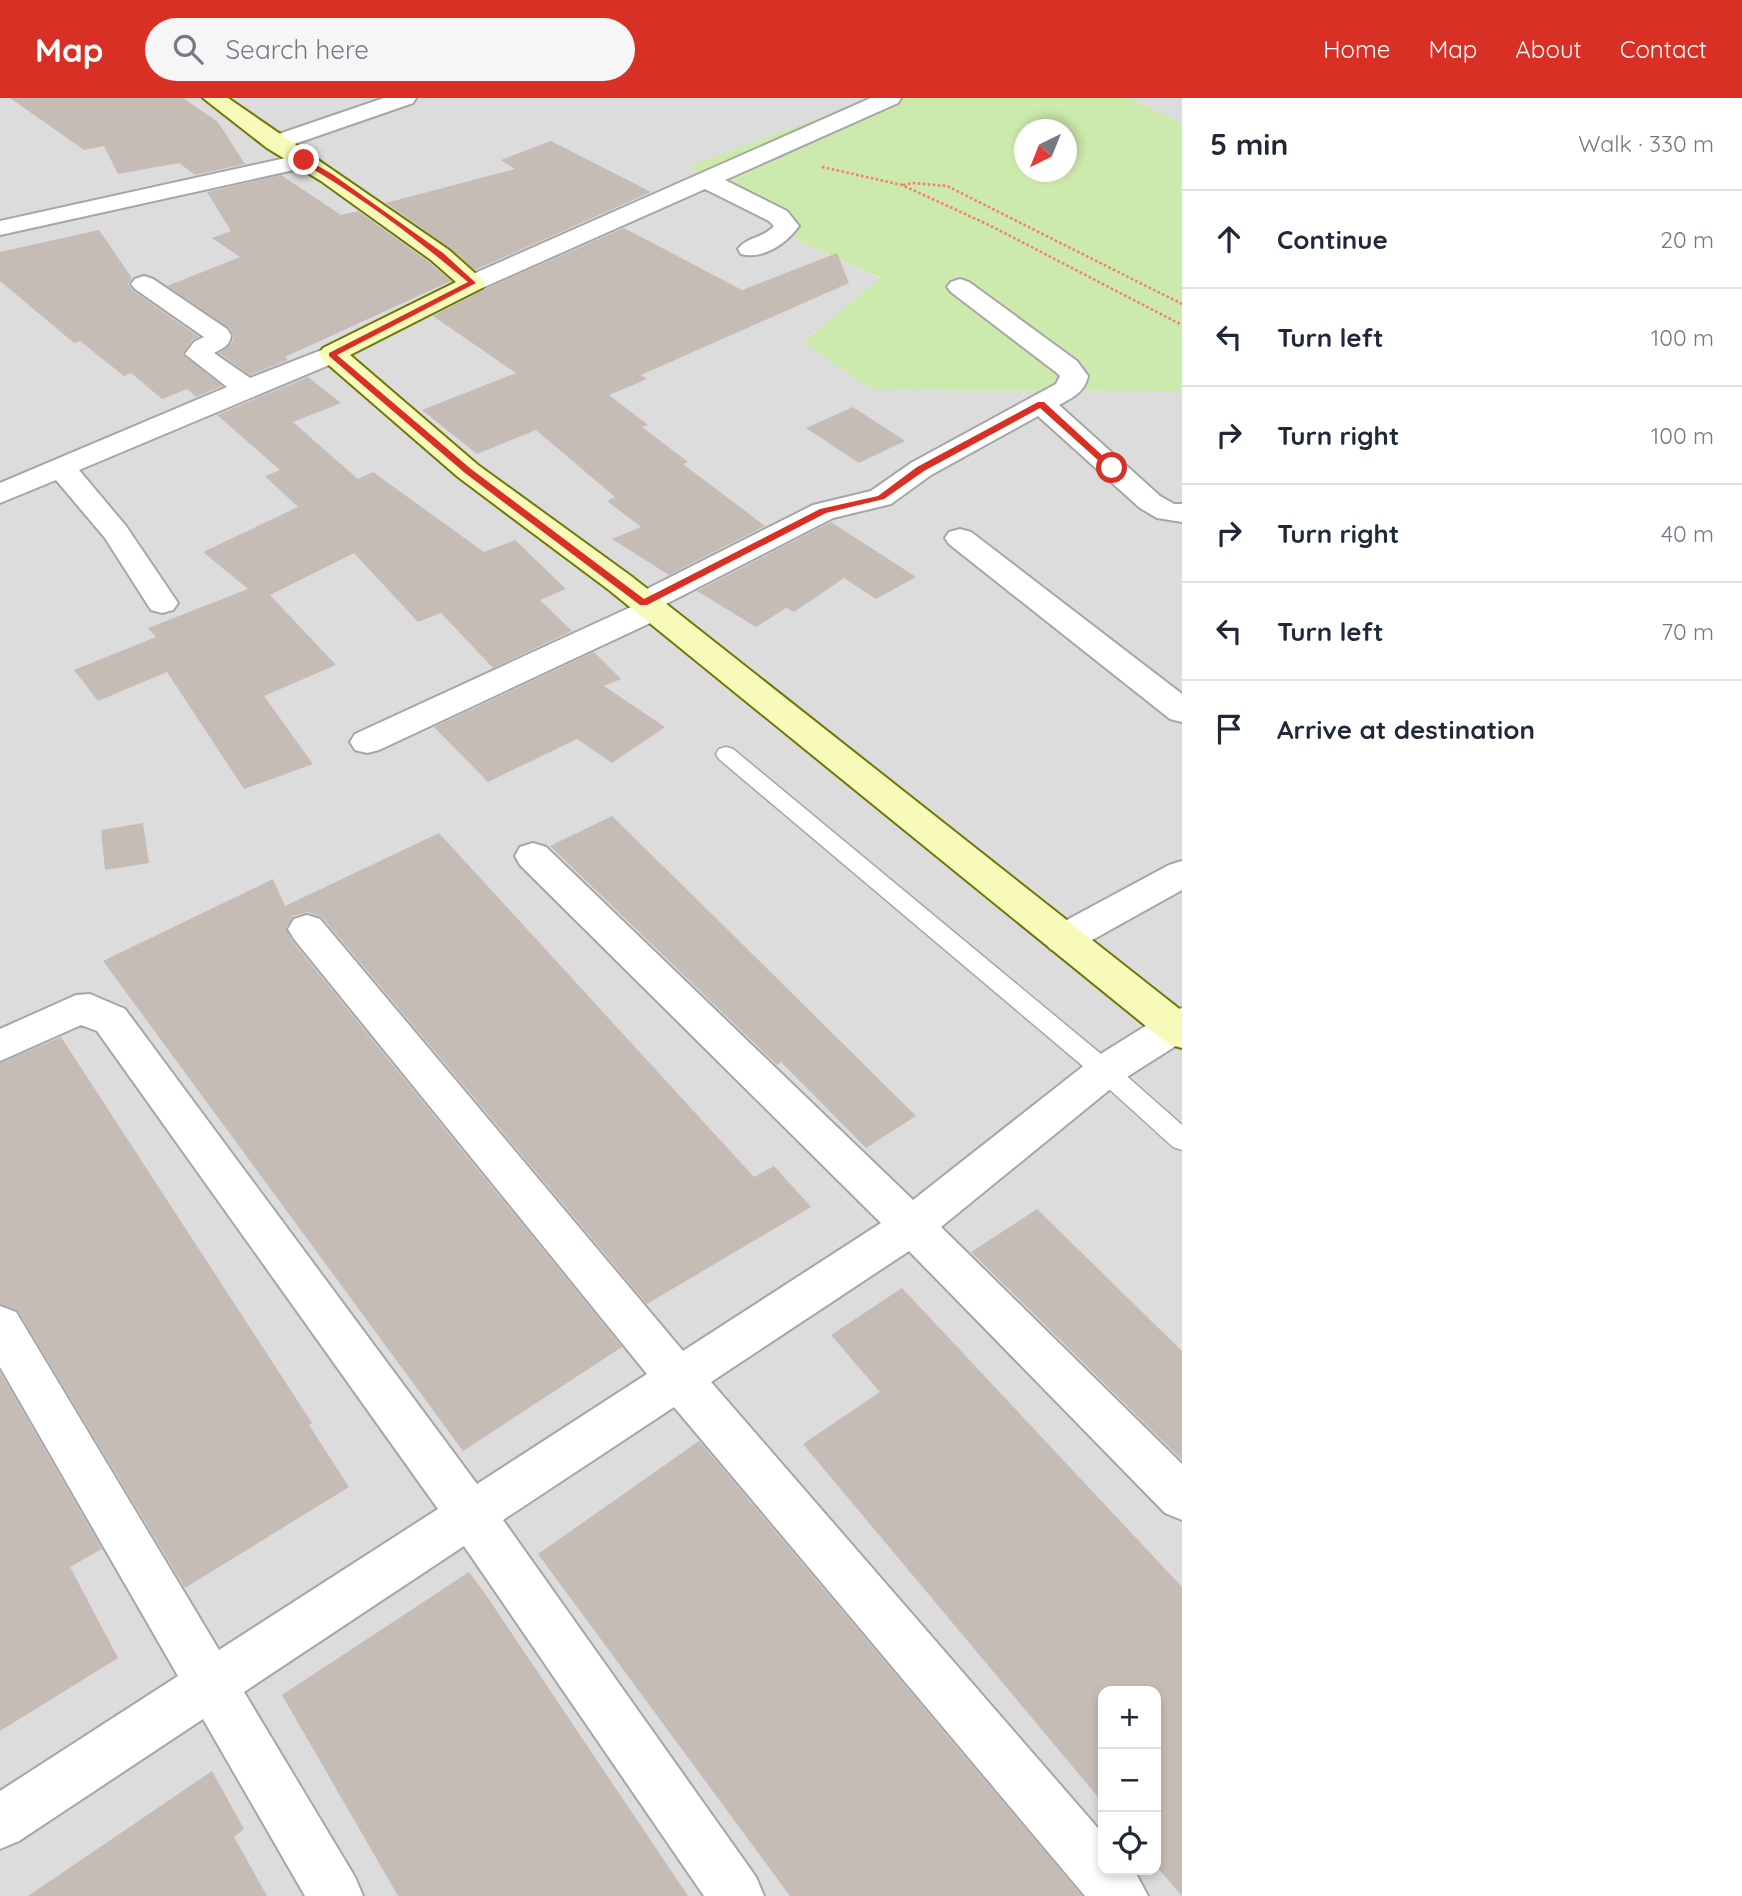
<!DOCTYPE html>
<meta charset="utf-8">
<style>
:root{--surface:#fff;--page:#f6f6f7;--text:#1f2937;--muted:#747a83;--line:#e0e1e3;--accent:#d93025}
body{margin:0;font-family:Quicksand,sans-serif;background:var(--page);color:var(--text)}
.controls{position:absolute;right:21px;bottom:21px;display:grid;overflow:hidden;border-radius:14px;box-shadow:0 4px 10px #0003}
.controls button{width:63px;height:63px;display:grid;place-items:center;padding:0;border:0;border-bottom:2px solid var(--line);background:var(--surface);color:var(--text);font:35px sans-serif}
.compass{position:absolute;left:1014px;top:21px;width:63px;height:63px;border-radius:50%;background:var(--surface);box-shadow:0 4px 10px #0003;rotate:223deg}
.stop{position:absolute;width:21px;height:21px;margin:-16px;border:5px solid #d93025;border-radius:50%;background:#fff}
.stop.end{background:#d93025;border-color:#fff;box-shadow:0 2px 7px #0008}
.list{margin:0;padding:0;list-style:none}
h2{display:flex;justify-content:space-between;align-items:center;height:91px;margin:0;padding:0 28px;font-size:30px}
h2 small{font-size:23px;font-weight:400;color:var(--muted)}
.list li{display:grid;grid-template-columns:46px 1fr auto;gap:21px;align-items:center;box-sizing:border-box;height:98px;padding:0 28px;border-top:2px solid var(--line)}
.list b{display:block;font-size:26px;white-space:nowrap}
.list em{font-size:23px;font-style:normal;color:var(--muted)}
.icon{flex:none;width:38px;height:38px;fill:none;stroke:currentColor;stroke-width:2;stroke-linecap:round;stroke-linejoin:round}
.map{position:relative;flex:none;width:1182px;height:1798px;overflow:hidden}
header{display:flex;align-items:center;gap:42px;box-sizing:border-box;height:98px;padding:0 35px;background:var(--accent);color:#fff}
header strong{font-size:33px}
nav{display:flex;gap:38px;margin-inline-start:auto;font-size:24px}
.search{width:490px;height:63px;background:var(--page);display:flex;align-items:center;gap:18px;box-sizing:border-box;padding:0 24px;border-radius:38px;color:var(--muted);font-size:26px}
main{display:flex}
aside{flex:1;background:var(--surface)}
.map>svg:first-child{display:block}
.residential{fill:#dddcdc;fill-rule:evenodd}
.grass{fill:#cceaac;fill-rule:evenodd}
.building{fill:#c5bcb5}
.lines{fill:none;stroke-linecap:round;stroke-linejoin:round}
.lane-casing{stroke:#a6a6a6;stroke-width:3}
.street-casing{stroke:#a6a6a6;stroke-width:4}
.secondary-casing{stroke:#6e7804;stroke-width:4}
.path{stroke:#fa786c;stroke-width:2.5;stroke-dasharray:2.5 2.5;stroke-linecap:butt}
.lane{fill:#fff;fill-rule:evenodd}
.street{fill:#fff;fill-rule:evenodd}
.secondary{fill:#f8faba;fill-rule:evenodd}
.route{fill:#d93025}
</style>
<header>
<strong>Map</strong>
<div class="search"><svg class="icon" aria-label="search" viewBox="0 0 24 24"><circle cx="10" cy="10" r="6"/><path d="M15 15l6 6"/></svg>Search here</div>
<nav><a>Home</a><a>Map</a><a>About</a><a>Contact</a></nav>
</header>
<main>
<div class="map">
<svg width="1182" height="1798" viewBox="0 0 1182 1798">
<rect width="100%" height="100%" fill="#f0ece6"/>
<path class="residential" d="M0 0H871L690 68 801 144 882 181 803 243 872 292 1182 293V1798H0ZM1103 1593H1156V1772H1103Z
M1129 0H1182V25Z"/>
<path class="grass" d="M871 0H1129L1182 25V293L872 292 803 244 881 180 801 144 689 68ZM1024 32H1066V74H1024Z"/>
<path class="building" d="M10 0H183L218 24 245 66 195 77 179 65 118 76 104 48 84 52Z
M551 43 651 94 475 172 450 150 386 105 515 71 501 62Z
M281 77 341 117 358 113 429 164 451 183 285 259 288 262 250 277 219 255 232 245 234 237 229 230 167 188 240 159 212 140 231 133 207 94Z
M624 130 742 192 837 155 849 185 641 277 647 281 609 297 648 327 642 329 688 364 683 366 765 428 669 477 612 441 641 429 607 403 615 399 536 332 477 356 422 312 516 275 433 218 483 192Z
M99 132 132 180 128 186 133 193 199 239 192 242 182 256 222 288 196 299 187 291 162 301 131 275 124 278 80 243 74 245 0 183V154Z
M308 279 341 305 293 324 358 381 373 374 484 454 515 442 566 491 540 502 572 533 493 570 441 515 418 524 354 455 270 497 336 567 264 598 313 666 244 691 167 574 98 603 74 572 156 539 148 530 248 491 203 454 298 409 265 378 280 372 217 317Z
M853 309 905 343 859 365 806 330Z
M831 424 916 479 876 501 844 480 794 514 786 510 756 529 697 493Z
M594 554 621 581 604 588 665 629 612 665 577 641 488 684 434 629Z
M612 718 724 828 916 1018 866 1050 781 964 777 967 550 748Z
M143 725 149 765 105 772 101 732Z
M439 735 754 1079 774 1068 811 1109 647 1206 322 819 308 814 293 818 286 830 292 843 622 1249 463 1353 103 863 273 781 285 808Z
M61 939 312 1325 309 1327 349 1389 185 1490 18 1213 0 1206V965Z
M1037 1111 1182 1253V1362L971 1154Z
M902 1190 1182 1489V1798L1156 1768V1593H1103V1705L803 1346 880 1294 831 1237Z
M0 1274 102 1451 70 1469 118 1560 0 1633Z
M699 1343 1082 1798H790L538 1456Z
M469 1474 484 1494 688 1798H398L282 1597Z
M212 1673 244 1731 234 1739 267 1798H28Z"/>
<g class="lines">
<g class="lane-casing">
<path id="lane" d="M726 649 733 651 1113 966 1182 1027V1052L1173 1049 1097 980 719 661 716 656 719 651Z"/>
</g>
<g class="street-casing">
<path id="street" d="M384 0H416L413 5 283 50H267L264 45 267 40Z
M871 0H901L898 5 725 82 787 113 799 128C787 145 763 162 741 156L738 151C746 139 764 140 774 128L769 123 705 91 482 190 473 193 464 190 460 185 464 180Z
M304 56 312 58 316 63 312 68 0 137V123Z
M144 178 153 181 227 231 231 237C230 248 223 250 214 255L250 280 332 248 341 250 345 256 341 262 79 372 126 428 178 505 173 512 162 515 151 512 105 440 56 382 0 405V385L227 289 185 256 194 244 204 239 135 191 131 186 135 181Z
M960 181 969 184 1077 263 1088 278C1085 294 1072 300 1059 307L1160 398 1174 406H1182V424L1157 420 1140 410 1038 318 931 377 891 406 833 420 664 507 668 512 663 519 379 652 367 655 355 652 350 644 355 636 631 509 628 505 633 498 813 407 871 393 911 365 1056 286 1060 278 1057 275 951 194 947 189 951 184Z
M960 431 971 434 1182 596V624L1170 621 949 446 945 440 949 434Z
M533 745 546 749 913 1102 1091 962 1168 914 1182 910V944L1119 984 941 1129 1182 1366V1422L1165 1415 909 1153 711 1284 1103 1736V1772H1134L1148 1798H1085L674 1309 503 1422 756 1779 764 1798H704L464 1448 244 1594 355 1779 363 1798H305L203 1621 19 1743 0 1751V1693L178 1578 0 1269V1208L16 1214 219 1552 438 1411 97 933 81 927 0 963V931L76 897 90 896 125 911 477 1386 647 1276 294 841 288 831 294 821 307 817 320 821 683 1253 881 1125 520 767 515 758 520 749Z
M1182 763V792L1076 851 1063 855 1050 851 1044 841 1050 831 1169 767Z"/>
</g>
<g class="secondary-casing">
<path id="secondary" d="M203 0H228L449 152 486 185 482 190 350 257 478 367 631 478 1182 913V950L1168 946 609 492 458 379 323 262 319 256 323 250 456 184 431 162 321 83 267 50Z"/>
</g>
<path class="path" d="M822 69 902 87 989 127 1182 227
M903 87 913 85 947 88 1182 206"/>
<use href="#lane" class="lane"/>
<use href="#street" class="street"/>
<use href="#secondary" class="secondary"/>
</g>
<path class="route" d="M301 61H306L332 76 443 155 476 185 337 257 471 371 644 501 820 411 878 398 917 369 1038 304H1044L1116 370 1109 372 1040 310 924 373 884 401 826 415 647 507H640L465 375 329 258V255L468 184C416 140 360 98 301 64Z"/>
</svg>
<div class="controls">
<button>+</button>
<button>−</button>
<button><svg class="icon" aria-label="locate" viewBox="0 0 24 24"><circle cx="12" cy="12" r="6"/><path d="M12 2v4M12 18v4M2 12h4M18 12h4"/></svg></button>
</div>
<svg class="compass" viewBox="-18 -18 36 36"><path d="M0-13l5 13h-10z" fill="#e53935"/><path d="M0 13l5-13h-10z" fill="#747a83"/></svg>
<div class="stop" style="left:1112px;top:370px"></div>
<div class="stop end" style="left:304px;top:62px"></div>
</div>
<aside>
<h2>5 min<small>Walk · 330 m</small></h2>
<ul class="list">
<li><svg class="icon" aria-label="ahead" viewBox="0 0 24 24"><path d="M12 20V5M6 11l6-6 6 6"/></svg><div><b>Continue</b></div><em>20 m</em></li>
<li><svg class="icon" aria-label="left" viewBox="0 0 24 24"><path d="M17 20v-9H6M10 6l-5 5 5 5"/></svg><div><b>Turn left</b></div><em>100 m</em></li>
<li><svg class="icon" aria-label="right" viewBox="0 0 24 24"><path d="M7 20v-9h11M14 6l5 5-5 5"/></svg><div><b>Turn right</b></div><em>100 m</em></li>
<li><svg class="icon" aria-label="right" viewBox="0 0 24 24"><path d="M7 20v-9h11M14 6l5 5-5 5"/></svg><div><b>Turn right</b></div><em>40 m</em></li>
<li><svg class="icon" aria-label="left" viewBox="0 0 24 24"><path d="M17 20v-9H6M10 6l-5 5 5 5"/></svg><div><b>Turn left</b></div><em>70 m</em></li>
<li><svg class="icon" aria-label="arrive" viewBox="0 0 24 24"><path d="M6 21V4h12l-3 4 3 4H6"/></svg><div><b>Arrive at destination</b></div></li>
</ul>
</aside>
</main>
